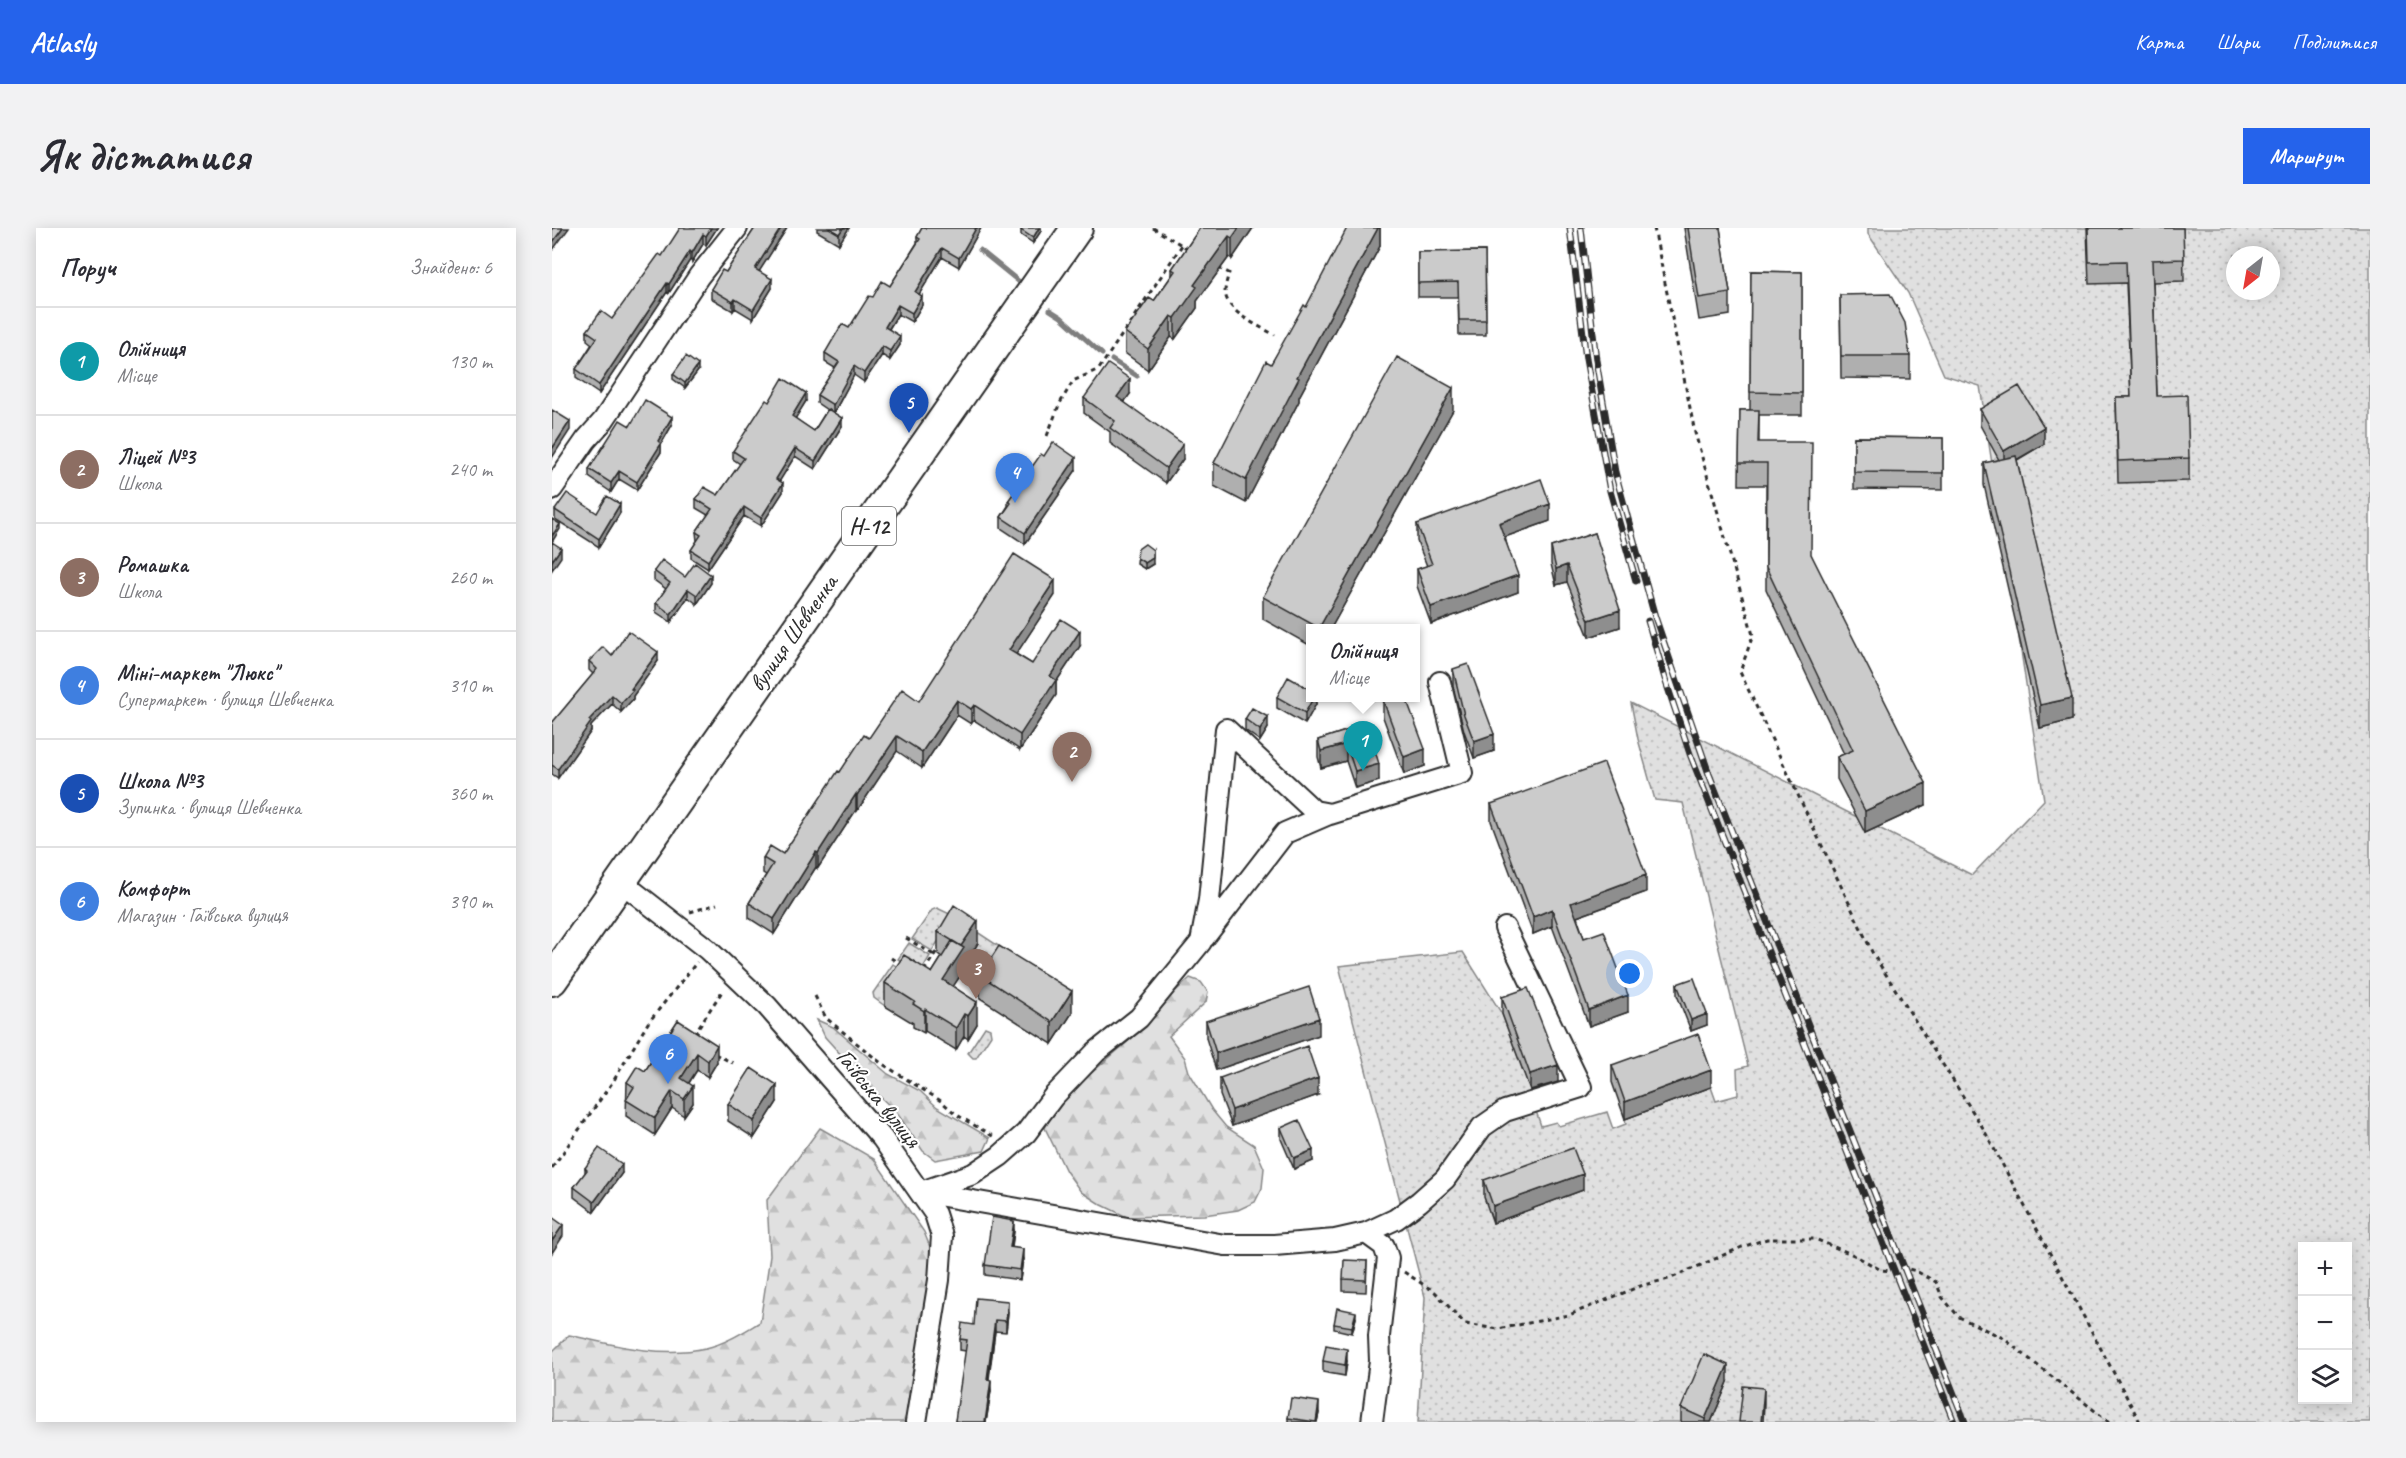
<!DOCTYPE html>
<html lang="uk">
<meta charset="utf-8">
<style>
:root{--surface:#fff;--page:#f2f2f3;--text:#2b2b33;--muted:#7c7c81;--line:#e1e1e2;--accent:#2563eb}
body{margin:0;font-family:Caveat,sans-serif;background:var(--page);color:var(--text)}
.controls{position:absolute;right:18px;bottom:18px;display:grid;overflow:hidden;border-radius:0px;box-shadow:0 3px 15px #0003}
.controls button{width:54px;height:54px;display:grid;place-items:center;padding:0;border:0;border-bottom:2px solid var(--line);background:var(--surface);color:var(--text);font:30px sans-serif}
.compass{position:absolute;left:1674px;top:18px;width:54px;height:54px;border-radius:50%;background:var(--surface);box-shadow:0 3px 15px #0003;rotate:211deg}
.you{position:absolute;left:1078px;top:746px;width:21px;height:21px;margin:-15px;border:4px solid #fff;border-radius:50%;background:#1a73e8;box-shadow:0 0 0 9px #1a73e833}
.badge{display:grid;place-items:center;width:39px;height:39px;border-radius:50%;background:var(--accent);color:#fff;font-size:20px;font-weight:700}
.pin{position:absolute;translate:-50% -50px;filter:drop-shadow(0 2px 3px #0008)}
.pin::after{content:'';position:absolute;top:32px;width:21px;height:18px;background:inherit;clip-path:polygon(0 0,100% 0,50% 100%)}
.popup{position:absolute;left:754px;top:396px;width:114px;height:78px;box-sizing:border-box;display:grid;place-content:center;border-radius:0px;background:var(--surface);filter:drop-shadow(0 2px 4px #0005);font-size:20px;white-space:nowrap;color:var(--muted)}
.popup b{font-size:22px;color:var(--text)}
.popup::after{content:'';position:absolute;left:50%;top:100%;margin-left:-12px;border:12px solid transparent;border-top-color:var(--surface)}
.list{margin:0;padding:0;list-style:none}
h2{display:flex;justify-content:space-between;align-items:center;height:78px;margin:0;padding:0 24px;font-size:26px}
h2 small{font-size:20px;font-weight:400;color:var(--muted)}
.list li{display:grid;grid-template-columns:39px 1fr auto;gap:18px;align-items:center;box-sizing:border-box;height:108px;padding:0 24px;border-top:2px solid var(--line)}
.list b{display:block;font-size:22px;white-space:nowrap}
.list p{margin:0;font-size:20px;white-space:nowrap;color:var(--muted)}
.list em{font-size:20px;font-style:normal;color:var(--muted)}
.icon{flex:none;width:33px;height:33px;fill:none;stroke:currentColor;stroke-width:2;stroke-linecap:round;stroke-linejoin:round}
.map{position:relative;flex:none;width:1818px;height:1194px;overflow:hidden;border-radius:0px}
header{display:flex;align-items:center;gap:36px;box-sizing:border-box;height:84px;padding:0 30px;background:var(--accent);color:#fff}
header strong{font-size:28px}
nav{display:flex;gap:33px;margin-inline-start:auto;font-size:21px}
.intro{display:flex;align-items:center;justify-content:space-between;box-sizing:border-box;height:144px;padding:0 36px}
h1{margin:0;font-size:42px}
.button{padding:15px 27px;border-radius:0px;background:var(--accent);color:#fff;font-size:21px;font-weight:700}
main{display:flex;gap:36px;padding:0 36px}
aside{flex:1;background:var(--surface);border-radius:0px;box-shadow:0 3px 15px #0003}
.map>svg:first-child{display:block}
.grass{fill:url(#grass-dots);stroke:#868686;stroke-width:1.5;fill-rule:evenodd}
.forest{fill:url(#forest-firs);stroke:#868686;stroke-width:1.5}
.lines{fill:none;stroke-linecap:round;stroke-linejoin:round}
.stream{stroke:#7e7e7e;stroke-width:5}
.minor-casing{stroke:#2b2b2b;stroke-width:24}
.primary-casing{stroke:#2b2b2b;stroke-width:34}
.path{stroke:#2b2b2b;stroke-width:3;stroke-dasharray:4.5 4.5;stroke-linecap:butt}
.minor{stroke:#fff;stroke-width:20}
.primary{stroke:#fff;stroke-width:30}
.rail-casing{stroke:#2b2b2b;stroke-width:7}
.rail{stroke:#fff;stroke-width:4.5;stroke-dasharray:14;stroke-linecap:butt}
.wall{fill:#afafaf;stroke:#2b2b2b;stroke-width:1.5}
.shaded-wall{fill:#8e8e8e;stroke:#2b2b2b;stroke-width:1.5}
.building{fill:#cbcbcb;stroke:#2b2b2b;stroke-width:1.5}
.labels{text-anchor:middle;stroke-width:4.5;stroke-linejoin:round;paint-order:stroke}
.shield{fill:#fff;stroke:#6b6b6b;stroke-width:1.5}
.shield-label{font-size:22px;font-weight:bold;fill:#2b2b2b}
.street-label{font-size:24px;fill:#2b2b2b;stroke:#fff}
</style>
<header>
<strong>Atlasly</strong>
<nav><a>Карта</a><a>Шари</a><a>Поділитися</a></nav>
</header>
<div class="intro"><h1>Як дістатися</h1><a class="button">Маршрут</a></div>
<main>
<aside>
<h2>Поруч<small>Знайдено: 6</small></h2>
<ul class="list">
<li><span class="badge" style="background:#0f9aa8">1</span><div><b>Олійниця</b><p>Місце</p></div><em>130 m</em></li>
<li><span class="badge" style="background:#8d6e63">2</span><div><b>Ліцей №3</b><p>Школа</p></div><em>240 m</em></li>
<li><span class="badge" style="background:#8d6e63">3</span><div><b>Ромашка</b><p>Школа</p></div><em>260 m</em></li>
<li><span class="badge" style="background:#3f7fe0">4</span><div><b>Міні-маркет &quot;Люкс&quot;</b><p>Супермаркет · вулиця Шевченка</p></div><em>310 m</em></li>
<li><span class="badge" style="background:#1a4fb4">5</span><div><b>Школа №3</b><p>Зупинка · вулиця Шевченка</p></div><em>360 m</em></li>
<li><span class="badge" style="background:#3f7fe0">6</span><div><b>Комфорт</b><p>Магазин · Гаївська вулиця</p></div><em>390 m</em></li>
</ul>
</aside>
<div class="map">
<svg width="1818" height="1194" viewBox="0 0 1818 1194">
<defs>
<pattern id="grass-dots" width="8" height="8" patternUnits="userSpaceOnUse" patternTransform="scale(1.5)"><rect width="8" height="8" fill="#e0e0e0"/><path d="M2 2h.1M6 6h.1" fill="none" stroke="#c0c0c0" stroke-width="1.8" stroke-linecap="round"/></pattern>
<pattern id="forest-firs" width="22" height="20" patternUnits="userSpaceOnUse" patternTransform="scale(1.5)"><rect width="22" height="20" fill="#e0e0e0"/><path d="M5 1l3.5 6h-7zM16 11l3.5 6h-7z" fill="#c0c0c0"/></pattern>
</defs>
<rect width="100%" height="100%" fill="#fff"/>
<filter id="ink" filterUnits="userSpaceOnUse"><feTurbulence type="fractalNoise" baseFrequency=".0167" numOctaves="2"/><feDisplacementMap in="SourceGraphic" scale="12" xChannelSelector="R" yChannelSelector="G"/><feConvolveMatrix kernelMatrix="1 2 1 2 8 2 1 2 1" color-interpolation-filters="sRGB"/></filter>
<g filter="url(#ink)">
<path class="grass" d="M1316 0H1818V1194H866L873 1069 787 738 911 724 950 786 985 879 983 880 989 898 1004 894 1007 898 1055 884 1061 901 1074 896 1073 891 1159 859 1164 873 1186 867 1185 841 1196 838 1131 575 1103 572 1086 511 1079 475 1420 647 1492 572 1428 158 1392 147 1356 65 1316 6ZM1683 27H1719V63H1683ZM1750 1018H1796V1172H1750Z
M385 680 402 688 380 723 360 711 380 682Z
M407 692 448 719 428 752 409 741Z
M357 715 378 728 368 745 346 731Z
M341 736 347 740 341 765 333 778 322 770 321 765Z
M433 799 438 801 439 807 424 830H421L416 825Z"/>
<path class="forest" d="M638 750 649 754 656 764 654 774 617 808 633 830 637 844 660 882 674 899 702 917 712 940 710 960 703 974 686 982 652 987 575 989 548 976 529 964 514 943 493 900 502 884 530 853 580 810 604 781Z
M265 792 281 799 336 846 368 863 385 879 438 910 432 923 383 932 371 923 345 885 318 859 273 809Z
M268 900 322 931 372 1004 382 1029 355 1194H0V1124L17 1107C62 1117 108 1130 154 1120 173 1116 191 1104 208 1094L218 1028 215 972Z"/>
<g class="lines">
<path class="stream" d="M428 22 470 56
M498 82 509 89 550 126
M560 132 585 148"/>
<g class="minor-casing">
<path id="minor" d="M0 261 34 212 51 193 147 48 185 0
M68 653 155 721 215 778 330 910 383 986 390 1008 387 1052 364 1194
M652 710 733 605 777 586
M369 964 421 946 448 928 474 905 501 869 544 824 587 790 649 714 657 672 674 501 762 583 778 586 910 545 888 454
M369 964 673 1017H722L783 1012 814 1005 844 991 867 974 893 951 930 899 953 883 1029 859 953 700
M814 1005 832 1018 836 1030 827 1108 828 1133 820 1194"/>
</g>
<g class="primary-casing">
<path id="primary" d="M0 752 525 0"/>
</g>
<path class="path" d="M601 0 638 22
M1102 0 1143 205 1201 407 1188 444 1321 726 1431 900 1588 1194
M666 40 677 45C675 51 673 59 673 64 675 85 707 98 723 107
M495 208 507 177 521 153 547 141 630 17
M138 684 165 676
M354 710 382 727
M339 730 348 736
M372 743 388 718
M263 768 274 790 329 835 389 873 405 887 444 910
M142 806 171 762
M163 826 181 835
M0 940 62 852 96 795 145 734
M852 1044 883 1064 913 1096 946 1101 1017 1087 1091 1057 1117 1051 1190 1019 1215 1011H1263L1304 1028 1329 1042 1342 1043 1353 1040 1364 1043 1384 1054 1390 1069 1407 1089 1451 1110 1557 1194"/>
<use href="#minor" class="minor"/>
<use href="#primary" class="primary"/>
<g class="rail-casing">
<path id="rail" d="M1018 0 1034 131 1058 263 1084 353
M1029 0 1044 132 1063 244 1103 389 1157 546 1413 1194
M1096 393 1114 454 1138 526 1402 1194"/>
</g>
<use href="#rail" class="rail"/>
</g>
<path class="wall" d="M165 0 154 17 151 16 140 34 138 32 117 65 115 64 47 166 24 150V141L40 116 35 112V103L60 91 110 28Z
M203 0H235L207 43 220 60 201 91 183 80 181 83 159 70V61L174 44Z
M265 0H297L287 16 265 3Z
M370 0H429L407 39 390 29 367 66 370 77 360 94 346 86 337 101 348 117 338 132 330 127 312 154 302 147 282 185 290 198 263 241 243 228 227 253 231 264 209 298 192 288 156 341 139 330V322L145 313 144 304 156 287 144 280V271L166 267 188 236 181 231V223L217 174 254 173 243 190 262 203 275 182 265 175V167L283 140 273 134V125L297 100 321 69 338 58 365 15V9Z
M489 0V3L481 15 469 7V2Z
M648 0H701L680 31 677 29 645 73V80L623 111 619 109 596 142 573 125V104L602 73 620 47V41Z
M828 0V18L747 169V173L694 275 662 258V235L719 136 754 79Z
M1132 0H1168L1178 65V87L1147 92Z
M1535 0H1631L1632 53 1601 54 1605 168 1637 230V253L1566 255 1564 169H1579L1574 55 1537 56Z
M933 23 934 107H907L906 69H866V24Z
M1199 43 1250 44V187H1207V214L1374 577 1313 605 1285 551V529L1292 526 1214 361V257H1187L1188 182H1198Z
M1288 67 1358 128V151L1289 150Z
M146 143 133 160 121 151V146Z
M578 166 572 174 631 231 614 255 558 215V204L532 185V170Z
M1428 181 1492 216 1465 232 1520 492 1488 500 1432 257V235L1447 232 1428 197Z
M901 182 779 400H759V418L711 391V369Z
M120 197 109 216V224L85 262 67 251 59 264 37 249V241L78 198Z
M1302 209 1391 210V262L1302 261Z
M492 228 524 242 473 316 449 300V289L456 278V273Z
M3 282 45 285H68L47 319 3 291Z
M998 293 953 309 966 364 879 396 865 358V341L875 338 865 313V296Z
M1043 305 1068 399 1037 409 1015 354 1004 357 999 336V319Z
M586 321 601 336 593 341 585 336Z
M102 343 133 349 159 355 145 376 136 369 119 394 104 384V375L114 361 102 352Z
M503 367 464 426 480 436 528 418 504 454V467L468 522 422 492 419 496 405 487 370 540 345 523 305 583 304 582 266 640 264 639 222 706 197 690V675L214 647 211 645V630L231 626 288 544 317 510Z
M60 428 106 433 81 468V471L69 484 60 476 39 498V503L6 550 0 546V495L41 446 37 442V433Z
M901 441 942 523 922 530 912 503 901 458Z
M725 469 764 470V476L753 496 725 480Z
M831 472 873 538 852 546 831 489Z
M693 491 716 500 708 513 693 502Z
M815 496 827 553 803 560 794 533 769 540 766 529V512Z
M939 576 1094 664 1025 689 1032 710 1076 784 1037 798 1000 698 981 706 939 593Z
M386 704 426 715 412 738V742L401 758 425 796 416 811 412 808 404 822 373 803 372 805 361 799V795L333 778V755L380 745 390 729 386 726Z
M428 747 520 785 500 816 428 770Z
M1125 756 1155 797 1139 803 1125 767Z
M950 769 1006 854 978 862 950 786Z
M126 792 165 834 156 849 145 842 137 855 141 875 132 888 120 880 103 907 74 888 75 854 93 843Z
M654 793 767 807 664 842 654 810Z
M1060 837 1159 859 1073 891 1060 854Z
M668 850 766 867 680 898 668 867Z
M225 874 202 910 176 893V876Z
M729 900 761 933 742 941 729 911Z
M33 940 70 945 42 984 22 969V959L33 945Z
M932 952 1031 962 941 995 932 969Z
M462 1003 460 1019 471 1031 468 1052 433 1047V1037Z
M815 1033 814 1064 791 1063V1051Z
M456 1084 454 1104 443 1103 437 1151 439 1163 434 1194H403L414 1123 408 1122V1111L422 1097Z
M804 1090 800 1105 782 1101V1096Z
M771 1133H795L793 1148 771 1144Z
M1176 1154 1159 1194H1129V1180Z
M767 1185 765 1194H736V1190Z"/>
<path class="shaded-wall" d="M11 0H17L0 23V15Z
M159 0H165L154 17V8Z
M229 0H235L203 50V41Z
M291 0H297L287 16V6Z
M424 0H429L407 39V30Z
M487 0H489V3L481 15V10Z
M687 0H701L680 31V10Z
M826 0H828V18L747 169V173L694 275V252L745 149Z
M151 6V16L140 34V25Z
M677 8V29L645 73V80L623 111V90L642 57Z
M390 20V29L363 73V64Z
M138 23V32L117 65V56Z
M220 51V60L201 91V82Z
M115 55V64L47 166V157Z
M370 68V77L360 94V85Z
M183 71V80L181 83V74Z
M346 77V86L333 107V99Z
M619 88V109L596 142V121Z
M348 108V117L338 132V123Z
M330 118V127L312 154V145Z
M146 137V143L133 160V155Z
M302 138V147L281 186V177Z
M578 151V166L565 184V169Z
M901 160V182L779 400H767Z
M254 165V173L240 196V188Z
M120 189V197L109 216V224L85 262V254L106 213Z
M290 190V198L263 241V233Z
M18 193V202L0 230V221Z
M1492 199V216L1452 239V223Z
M631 216V231L614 255V240Z
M243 220V228L224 259V251Z
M524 230V242L473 316V305Z
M67 243V251L59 264V255Z
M231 255V264L209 298V290Z
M68 276V285L47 319V311Z
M998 276V293L947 311V295Z
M192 279V288L156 341V333Z
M8 296V301L0 314V308Z
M9 320V329L0 342V333Z
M601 322V336L593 341V335Z
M1015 337V354L1004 357V341Z
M159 347V355L145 376V367Z
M966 347V364L879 396V379Z
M503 352V367L457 437V422Z
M136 361V369L119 394V386Z
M1068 382V399L1037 409V392Z
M528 403V418L504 454V467L468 522V507L498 448Z
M106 424V433L81 468V471L69 484V475Z
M60 467V476L39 498V503L6 550V541L37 492Z
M761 470H764V476L753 496V485Z
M1520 470V492L1488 500V477Z
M405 472V487L370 540V524Z
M422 477V492L419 496V481Z
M716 489V500L708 513V502Z
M942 506V523L922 530V513Z
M345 508V523L305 583V567Z
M794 516V533L769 540V523Z
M873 521V538L852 546V529Z
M827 536V553L803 560V543Z
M1374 555V577L1313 605V583Z
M304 566V582L266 640V625Z
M264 624V639L222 706V691Z
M1094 647V664L1019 691V675Z
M1000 681V698L981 706V689Z
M426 693V715L412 738V742L391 774V752L409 718Z
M520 763V785L500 816V794Z
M1076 767V784L1037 798V782Z
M425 774V796L416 811V788Z
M373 781V803L372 805V783Z
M412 786V808L404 822V800Z
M1155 786V797L1139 803V792Z
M767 790V807L664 842V825Z
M165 817V834L156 849V833Z
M145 825V842L129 867V850Z
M1006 837V854L978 862V846Z
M1159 842V859L1073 891V874Z
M766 850V867L680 898V882Z
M225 857V874L202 910V893Z
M141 858V875L132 888V871Z
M120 863V880L103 907V890Z
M761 922V933L742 941V930Z
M70 936V945L42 984V974Z
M1031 946V962L941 995V978Z
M462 993V1003L458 1029V1019Z
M11 997V1008L0 1025V1013Z
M471 1021V1031L468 1052V1042Z
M456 1073V1084L454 1104V1093Z
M804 1084V1090L800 1105V1099Z
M443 1092V1103L435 1162V1151Z
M795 1121V1133L793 1148V1137Z
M1176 1137V1154L1159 1194H1153V1191Z
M439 1152V1163L434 1194H433Z
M1212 1160V1177L1211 1194H1209Z
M767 1174V1185L765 1194H764Z"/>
<path class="building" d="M0 0H11L0 15Z
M128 0H159L154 8 151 6 140 25 138 23 117 56 115 55 47 157 24 141 45 110 35 103 49 83 60 91 107 26 110 28Z
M203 0H229L203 41 220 51 201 82 183 71 181 74 159 61 170 42 174 44Z
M277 0H291L287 6Z
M370 0H424L407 30 390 20 363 64 370 68 360 85 346 77 333 99 348 108 338 123 330 118 312 145 302 138 281 177 265 167 287 134 273 125 290 96 297 100 317 68 321 69 330 53 338 58 368 11 365 9Z
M470 0H487L481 10 469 2Z
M648 0H687L680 10 677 8 642 57 645 59 623 90 619 88 596 121 573 104 597 70 602 73 623 43 620 41Z
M795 0H826L745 149 747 150 694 252 662 235 714 133 719 136 752 77 754 79Z
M1136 0H1168L1178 65 1147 70Z
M1536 0H1631L1632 31 1600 32 1605 168 1635 167 1637 230 1566 233 1564 169H1579L1574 33 1537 34Z
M933 23 934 92H907L906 54 866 55V24Z
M1199 43 1250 44V165L1198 164Z
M1338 66 1353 95 1358 128H1289L1288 67Z
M134 128 146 137 133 155 121 146Z
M845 129 901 160 767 400 711 369Z
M556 136 578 151 565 169 631 216 614 240 558 200 563 193 532 170Z
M231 150 254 165 240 188 250 195 262 203 276 181 290 190 263 233 243 220 224 251 231 255 209 290 192 279 156 333 139 322 149 307 144 304 160 281 144 271 152 259 166 267 192 230 181 223 214 172 217 174Z
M1467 158 1492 199 1452 223 1428 181Z
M93 172 120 189 106 213 109 216 85 254 67 243 59 255 37 241 68 192 78 198Z
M0 182 18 193 0 221Z
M1188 182H1207L1206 214H1260L1259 326 1374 555 1313 583 1285 529 1301 522 1214 339 1215 235H1187Z
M1302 209 1391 210V245L1302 244Z
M501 214 524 230 473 305 449 289 459 275 456 273 489 226 492 228Z
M1464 228 1520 470 1488 477 1432 235Z
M989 251 998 276 947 295 966 347 879 379 865 341 880 336 865 296Z
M15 265 45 285 55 268 68 276 47 311 3 282Z
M0 291 8 296 0 308Z
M1043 305 1068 382 1037 392 1015 337 1004 341 999 319Z
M0 314 9 320 0 333Z
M593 316 601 322V330L593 335 585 330 586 321Z
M462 326 503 352 457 422 480 436 509 391 528 403 498 448 504 452 468 507 422 477 419 481 405 472 370 524 345 508 305 567 304 566 266 625 264 624 222 691 197 675 221 636 211 630 218 618 231 626 286 543 288 544 312 507 317 510 350 461 367 473Z
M110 332 133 349 143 335 159 347 145 367 136 361 119 386 104 375 118 355 102 343Z
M76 403 106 424 79 461 81 462 69 475 60 467 37 492 39 494 6 541 0 537V495L45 441 37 433 51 419 60 428Z
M916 436 942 506 922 513 912 487 901 441Z
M736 449 759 462V470H761L753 485 725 469Z
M837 470H854L873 521 852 529 831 472Z
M700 480 716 489 708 502 693 491Z
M815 496 827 536 803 543 794 516 769 523 766 512Z
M1052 535 1094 647 1019 675 1032 710 1052 703 1076 767 1037 782 1000 681 981 689 939 576Z
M402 677 426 693 409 718 386 704Z
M400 713 412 720 391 752 425 774 416 788 412 786 404 800 373 781 372 783 361 776 363 774 333 755 352 727 380 745Z
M447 718 520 763 500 794 428 747Z
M1142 750 1155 786 1139 792 1125 756Z
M757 759 767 790 664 825 654 793Z
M976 760 1006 837 978 846 950 769Z
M126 792 165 817 156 833 145 825 129 850 141 858 132 871 120 863 103 890 74 872 82 859 75 854 85 838 93 843Z
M1146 806 1159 842 1073 874 1060 837Z
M755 818 766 850 680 882 668 850Z
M199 840 225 857 202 893 176 876Z
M747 892 761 922 742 930 729 900Z
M47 920 70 936 42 974 22 959 35 942 33 940Z
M1021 920 1031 946 941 978 932 952Z
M0 989 11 997 0 1013Z
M440 989 462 993 458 1019 471 1021 468 1042 433 1037Z
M792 1032 815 1033 814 1052 791 1051Z
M424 1070 456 1073 454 1093 443 1092 435 1151 439 1152 433 1194H410L403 1193 415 1112 408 1111 410 1095 422 1097Z
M785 1080 804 1084 800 1099 782 1096Z
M774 1117 795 1121 793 1137 771 1133Z
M1152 1126 1176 1137 1153 1191 1129 1180Z
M1191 1158 1212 1160 1209 1194H1187Z
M739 1170 767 1174 764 1194 736 1190Z"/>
</g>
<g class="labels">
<rect class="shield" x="290" y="279" width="54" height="38" rx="4.5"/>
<g class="shield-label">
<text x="317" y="306">Н-12</text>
</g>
<g class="street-label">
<text transform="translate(241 405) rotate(-55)" y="8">вулиця Шевченка</text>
<text transform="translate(327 870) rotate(51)" y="8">Гаївська вулиця</text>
</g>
</g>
</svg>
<div class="controls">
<button>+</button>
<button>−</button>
<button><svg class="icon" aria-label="layers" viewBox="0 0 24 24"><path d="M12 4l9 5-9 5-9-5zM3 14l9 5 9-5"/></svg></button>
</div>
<svg class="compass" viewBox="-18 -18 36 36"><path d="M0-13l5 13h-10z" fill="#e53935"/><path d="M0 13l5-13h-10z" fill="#7c7c81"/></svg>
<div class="you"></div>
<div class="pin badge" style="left:811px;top:543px;background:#0f9aa8">1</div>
<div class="popup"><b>Олійниця</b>Місце</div>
<div class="pin badge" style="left:520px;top:554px;background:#8d6e63">2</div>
<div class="pin badge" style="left:424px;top:771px;background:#8d6e63">3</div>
<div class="pin badge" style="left:463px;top:275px;background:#3f7fe0">4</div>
<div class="pin badge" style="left:357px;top:205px;background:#1a4fb4">5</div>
<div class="pin badge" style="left:116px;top:856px;background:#3f7fe0">6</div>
</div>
</main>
